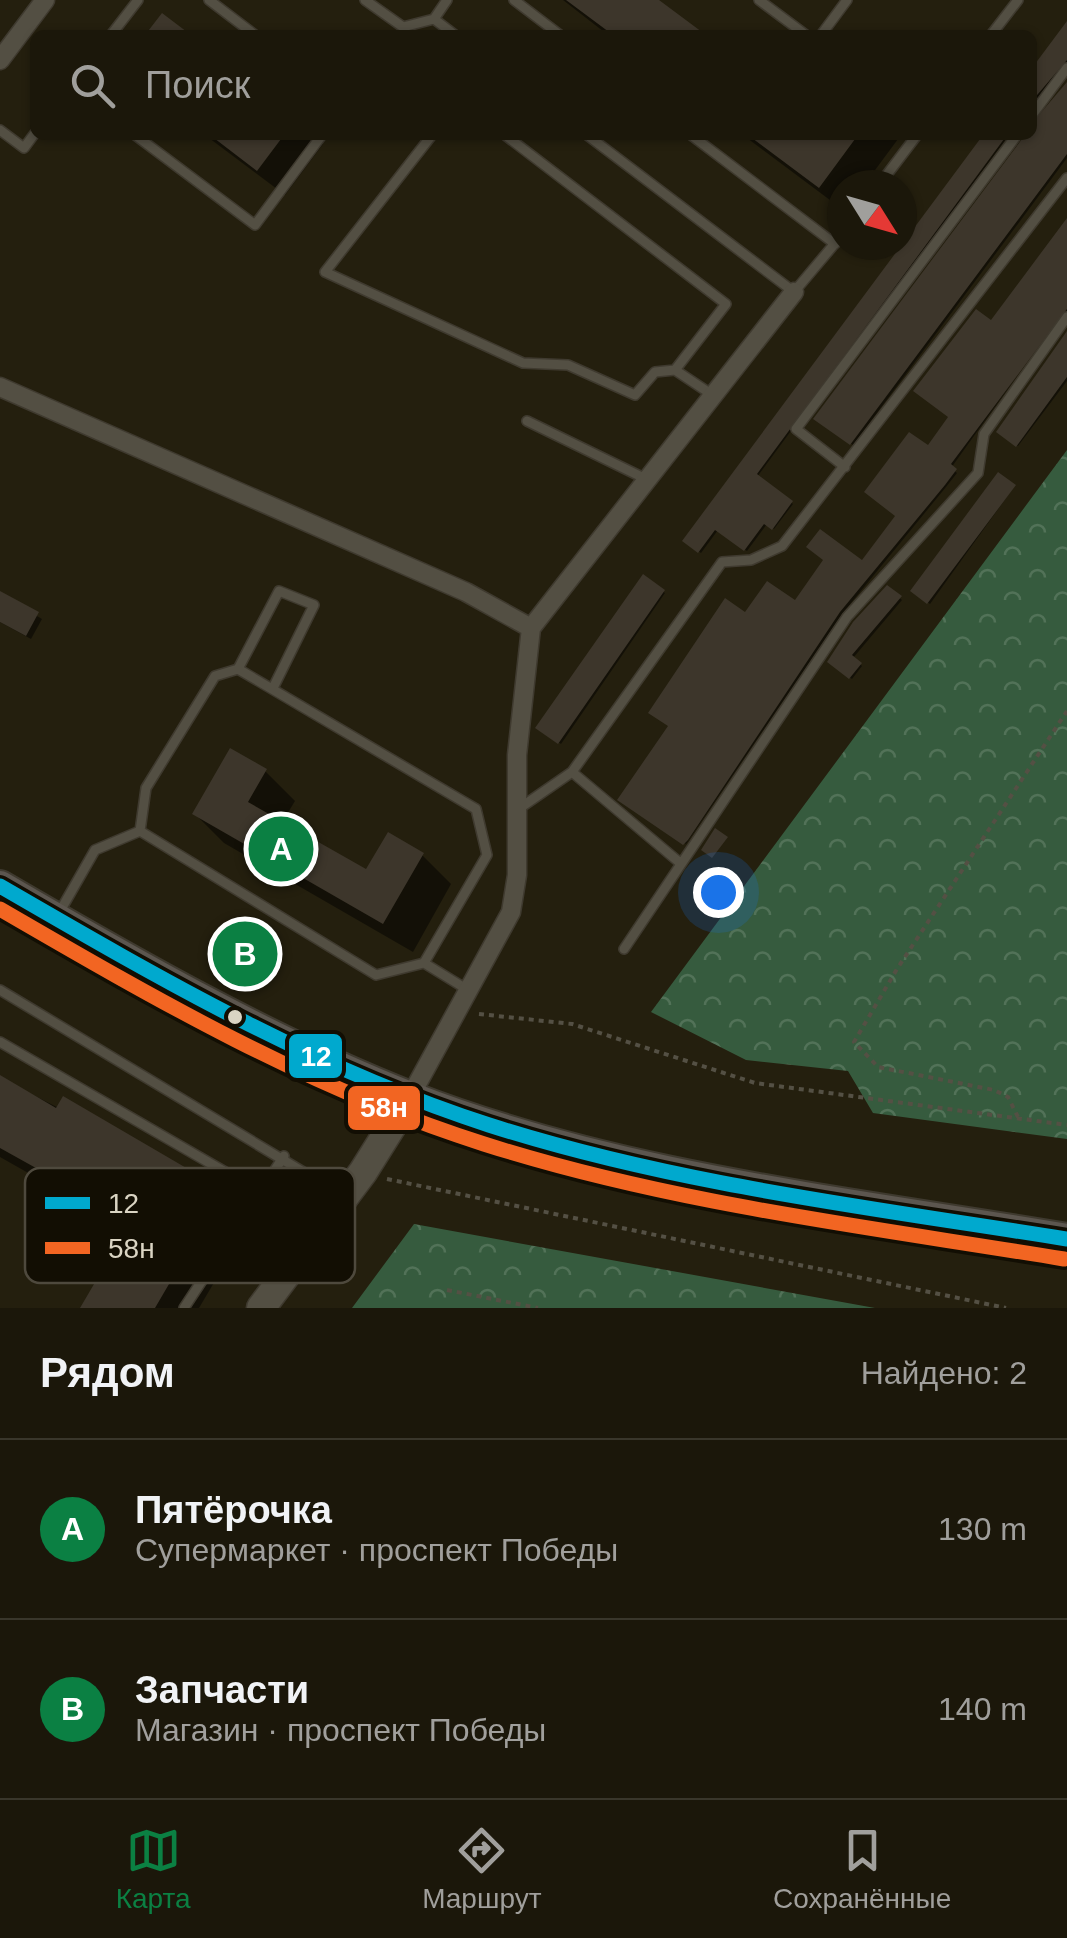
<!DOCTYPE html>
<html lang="ru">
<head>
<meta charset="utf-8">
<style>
	:root { --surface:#1b170a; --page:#242013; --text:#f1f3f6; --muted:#a09f9c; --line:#39362b; --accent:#0b8043 }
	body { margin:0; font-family:Arial,sans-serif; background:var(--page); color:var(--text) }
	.compass { position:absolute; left:827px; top:170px; width:90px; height:90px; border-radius:50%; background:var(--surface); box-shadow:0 2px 8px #0004; rotate:127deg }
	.you { position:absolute; left:718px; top:892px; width:35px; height:35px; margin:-25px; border:8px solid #fff; border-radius:50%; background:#1a73e8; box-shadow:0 0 0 15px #1a73e833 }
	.badge { display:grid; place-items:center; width:65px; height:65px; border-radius:50%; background:var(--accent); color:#fff; font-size:32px; font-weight:700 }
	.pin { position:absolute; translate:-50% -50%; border:5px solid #fff; box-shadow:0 2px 10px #0006 }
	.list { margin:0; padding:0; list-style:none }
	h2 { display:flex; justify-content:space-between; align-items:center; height:130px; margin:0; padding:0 40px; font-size:42px }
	h2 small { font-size:32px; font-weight:400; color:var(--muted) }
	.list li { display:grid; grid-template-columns:65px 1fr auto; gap:30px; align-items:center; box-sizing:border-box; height:180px; padding:0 40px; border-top:2px solid var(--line) }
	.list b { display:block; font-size:38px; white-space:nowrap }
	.list p { margin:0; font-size:32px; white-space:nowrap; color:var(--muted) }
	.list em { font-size:32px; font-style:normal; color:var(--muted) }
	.icon { flex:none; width:55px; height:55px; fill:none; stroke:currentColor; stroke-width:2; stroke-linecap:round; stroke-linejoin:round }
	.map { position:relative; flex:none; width:1067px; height:1308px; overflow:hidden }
	.search { position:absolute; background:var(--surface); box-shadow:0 2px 8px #0004; left:30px; right:30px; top:30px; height:110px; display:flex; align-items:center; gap:25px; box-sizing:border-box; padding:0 35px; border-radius:15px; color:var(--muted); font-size:38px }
	.sheet { height:490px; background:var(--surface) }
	nav { display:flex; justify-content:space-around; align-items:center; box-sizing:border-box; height:140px; border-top:2px solid var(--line); background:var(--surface); font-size:28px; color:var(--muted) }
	nav a { display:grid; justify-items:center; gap:5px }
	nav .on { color:var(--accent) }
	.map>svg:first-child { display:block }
</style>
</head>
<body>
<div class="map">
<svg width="1067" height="1308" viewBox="0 0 1067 1308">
	<defs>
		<pattern id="forest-crowns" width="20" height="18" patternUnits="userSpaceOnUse" patternTransform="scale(2.5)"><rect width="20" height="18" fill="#365b3e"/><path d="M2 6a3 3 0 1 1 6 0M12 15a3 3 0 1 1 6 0" fill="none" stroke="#527258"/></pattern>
	</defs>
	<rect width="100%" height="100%" fill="#241f0e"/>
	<path fill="url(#forest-crowns)" d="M1067,450v689l-194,-26 -25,-42 -102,-11 -95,-48z
		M414,1224l461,84h-523z"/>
	<path fill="#0007" d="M563,0h91l47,35h-93z
		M1067,25v39l-35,42v-33z
		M1067,86v72l-214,287 -36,-26 210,-284h5v-11z
		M205,135h109l9,9 -38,51z
		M743,135h158l-37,50h-22v24z
		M986,135h23l-252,342 36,27 -19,25 -7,-5 -20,27 -29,-21 -17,23 -16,-12z
		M1067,222v91h-5l-111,155 6,5 -11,14 -104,127 -156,230 -65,-45 125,-184 50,-11 67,-40 35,-48 30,-67 24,-32 39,-93z
		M1067,335v46l-49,65 -19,-14z
		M1014,487l-84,117 -17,-13z
		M643,578l22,15 -104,151 -22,-16z
		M887,588l15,12 -49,58 9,8 -10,13 -22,-18z
		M0,594l42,25 -11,20 -31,-17z
		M265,771l30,30 -14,23 86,49 55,-18 29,29 -38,68 -189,-109 -29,-29z
		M228,950l33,2 4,5 -7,12z
		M0,1078l223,114 28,28 -52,88h-116l46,-78 -129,-73z"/>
	<path fill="#3d362b" d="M566,0h93l47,35h-93z
		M162,13l29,22h-46z
		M1067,21v39l-35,41v-33z
		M1067,82v72l-217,291 -37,-26 212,-284h7v-12z
		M210,135h74l-27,36z
		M748,135h110l-39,53z
		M983,135h24l-250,339 36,27 -21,29 -8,-6 -20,27 -29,-21 -17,23 -16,-12z
		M1067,218v91l-116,155 6,5 -12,16 -105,127 -152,228 -5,5 -66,-45 51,-74 -20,-13 77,-115 20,14 22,-31 28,19 28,-40 -17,-13 14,-18 42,31 33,-44 -31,-24 45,-60 19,13 20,-28 -35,-26 63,-82 15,11z
		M1067,331v46l-51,70 -20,-15z
		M998,472l18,13 -89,119 -17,-13z
		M643,574l22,16 -107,154 -23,-16z
		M887,585l15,11 -50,59 10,8 -13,16 -22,-17 26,-40z
		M0,591l39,21 -13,24 -26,-14z
		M230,748l37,21 -19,33 118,67 22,-37 36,21 -41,71 -191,-110z
		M715,828l13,9 -16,21 -11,-8z
		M235,934l27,16 -10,16 -27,-16z
		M0,1075l56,33 7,-12 161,94 -69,118h-75l51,-87 -131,-73z"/>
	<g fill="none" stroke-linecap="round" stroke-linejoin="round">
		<g stroke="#3f3a2f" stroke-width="12">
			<path id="lane" d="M209,0l46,35
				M365,0l38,27 31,-8 13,-19
				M514,0l46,35
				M759,0l47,35
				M434,19l21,16
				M111,35l27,-35
				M821,35l26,-35
				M991,35l27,-35
				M1032,115l35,-47
				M0,130l24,18 11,-15
				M135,135l120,90 67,-90
				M432,135l-107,137 198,91 45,2 67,30 20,-23 20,-2 39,26
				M505,135l221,169 -51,66
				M587,135l207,157 48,-57
				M691,135l144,109
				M879,185l38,-50
				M527,421l119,58
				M845,467l-49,-38 221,-294
				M238,669l238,140 11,46 -63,108 -48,12 -236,-144 6,-43 69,-112z
				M238,669l41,-78 35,14 -40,81
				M572,772l107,90
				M517,810l55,-38 150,-210 29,-2 31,-14 285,-368
				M59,913l36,-63 45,-19
				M624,949l223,-332 131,-144 6,-39 83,-117
				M424,963l44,27
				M0,990l340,204
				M0,1042l260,150
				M184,1308l100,-152"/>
		</g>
		<g stroke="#3f3a2f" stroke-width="21">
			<path id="street" d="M0,60l45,-60
				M0,387l466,205 65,36
				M410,1097l101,-185 6,-37v-120l14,-127 263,-336"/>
		</g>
		<g stroke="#3f3a2f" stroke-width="31">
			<path id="secondary" d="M261,1308l102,-136 47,-75"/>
		</g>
		<g stroke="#3f3a2f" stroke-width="34">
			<path id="primary" d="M0,886c132,77 268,155 410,211 208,81 438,105 657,142"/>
		</g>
		<path stroke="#545044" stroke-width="4" stroke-dasharray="5 5" stroke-linecap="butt" d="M479,1014l93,10 183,59 312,42
			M1018,1117l-10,-20 -14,-7 -116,-23 -24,-25 43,-73 170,-258
			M387,1179l619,129
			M447,1290l91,18"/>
		<use href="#lane" stroke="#534f43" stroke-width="9"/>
		<use href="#street" stroke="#534f43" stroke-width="18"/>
		<use href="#secondary" stroke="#534f43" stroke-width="28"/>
		<use href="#primary" stroke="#5c564f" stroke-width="30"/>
		<g stroke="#120e03" stroke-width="22">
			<path id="bus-1" d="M0,886c157,91 315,183 489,239 187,60 385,83 578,114"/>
		</g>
		<g stroke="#120e03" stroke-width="22">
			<path id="bus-2" d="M0,909c155,90 312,181 484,235 188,60 386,83 580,115"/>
		</g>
		<use href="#bus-1" stroke="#00a9ce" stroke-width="15"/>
		<use href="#bus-2" stroke="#f26522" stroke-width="15"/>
	</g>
	<circle fill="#dad4c3" stroke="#120e03" stroke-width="4" cx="235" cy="1017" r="9"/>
	<rect x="25" y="1168" width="330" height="115" rx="15" fill="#120e03" stroke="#4e493d" stroke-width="2.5"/>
	<rect x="45" y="1197" width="45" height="12" fill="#00a9ce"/>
	<rect x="45" y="1242" width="45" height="12" fill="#f26522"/>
	<g font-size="28" fill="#dad4c3">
		<text x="108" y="1213">12</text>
		<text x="108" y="1258">58н</text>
	</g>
	<g stroke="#120e03" stroke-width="4">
		<rect x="287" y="1032" width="57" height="48" rx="10" fill="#00a9ce"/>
		<rect x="346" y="1084" width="76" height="48" rx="10" fill="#f26522"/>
	</g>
	<g font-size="28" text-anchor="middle" font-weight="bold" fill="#fff">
		<text x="316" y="1066">12</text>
		<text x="384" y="1117">58н</text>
	</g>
</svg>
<svg class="compass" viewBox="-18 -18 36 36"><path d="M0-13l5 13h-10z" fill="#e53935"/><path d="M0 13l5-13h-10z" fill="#a09f9c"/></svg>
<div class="you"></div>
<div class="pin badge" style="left:281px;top:849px">A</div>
<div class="pin badge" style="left:245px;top:954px">B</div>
<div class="search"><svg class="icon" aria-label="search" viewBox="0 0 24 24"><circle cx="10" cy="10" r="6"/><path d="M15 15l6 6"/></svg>Поиск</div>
</div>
<section class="sheet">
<h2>Рядом<small>Найдено: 2</small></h2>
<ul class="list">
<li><span class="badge">A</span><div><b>Пятёрочка</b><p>Супермаркет · проспект Победы</p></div><em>130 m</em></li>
<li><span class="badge">B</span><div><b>Запчасти</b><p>Магазин · проспект Победы</p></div><em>140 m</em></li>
</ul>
</section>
<nav>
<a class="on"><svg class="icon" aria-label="map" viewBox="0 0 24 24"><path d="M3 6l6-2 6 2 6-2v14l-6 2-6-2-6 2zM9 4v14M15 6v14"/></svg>Карта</a>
<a><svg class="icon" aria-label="directions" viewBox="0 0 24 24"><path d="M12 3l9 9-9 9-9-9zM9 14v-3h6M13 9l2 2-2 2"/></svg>Маршрут</a>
<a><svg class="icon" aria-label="saved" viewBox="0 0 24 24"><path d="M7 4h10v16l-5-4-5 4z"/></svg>Сохранённые</a>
</nav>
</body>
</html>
